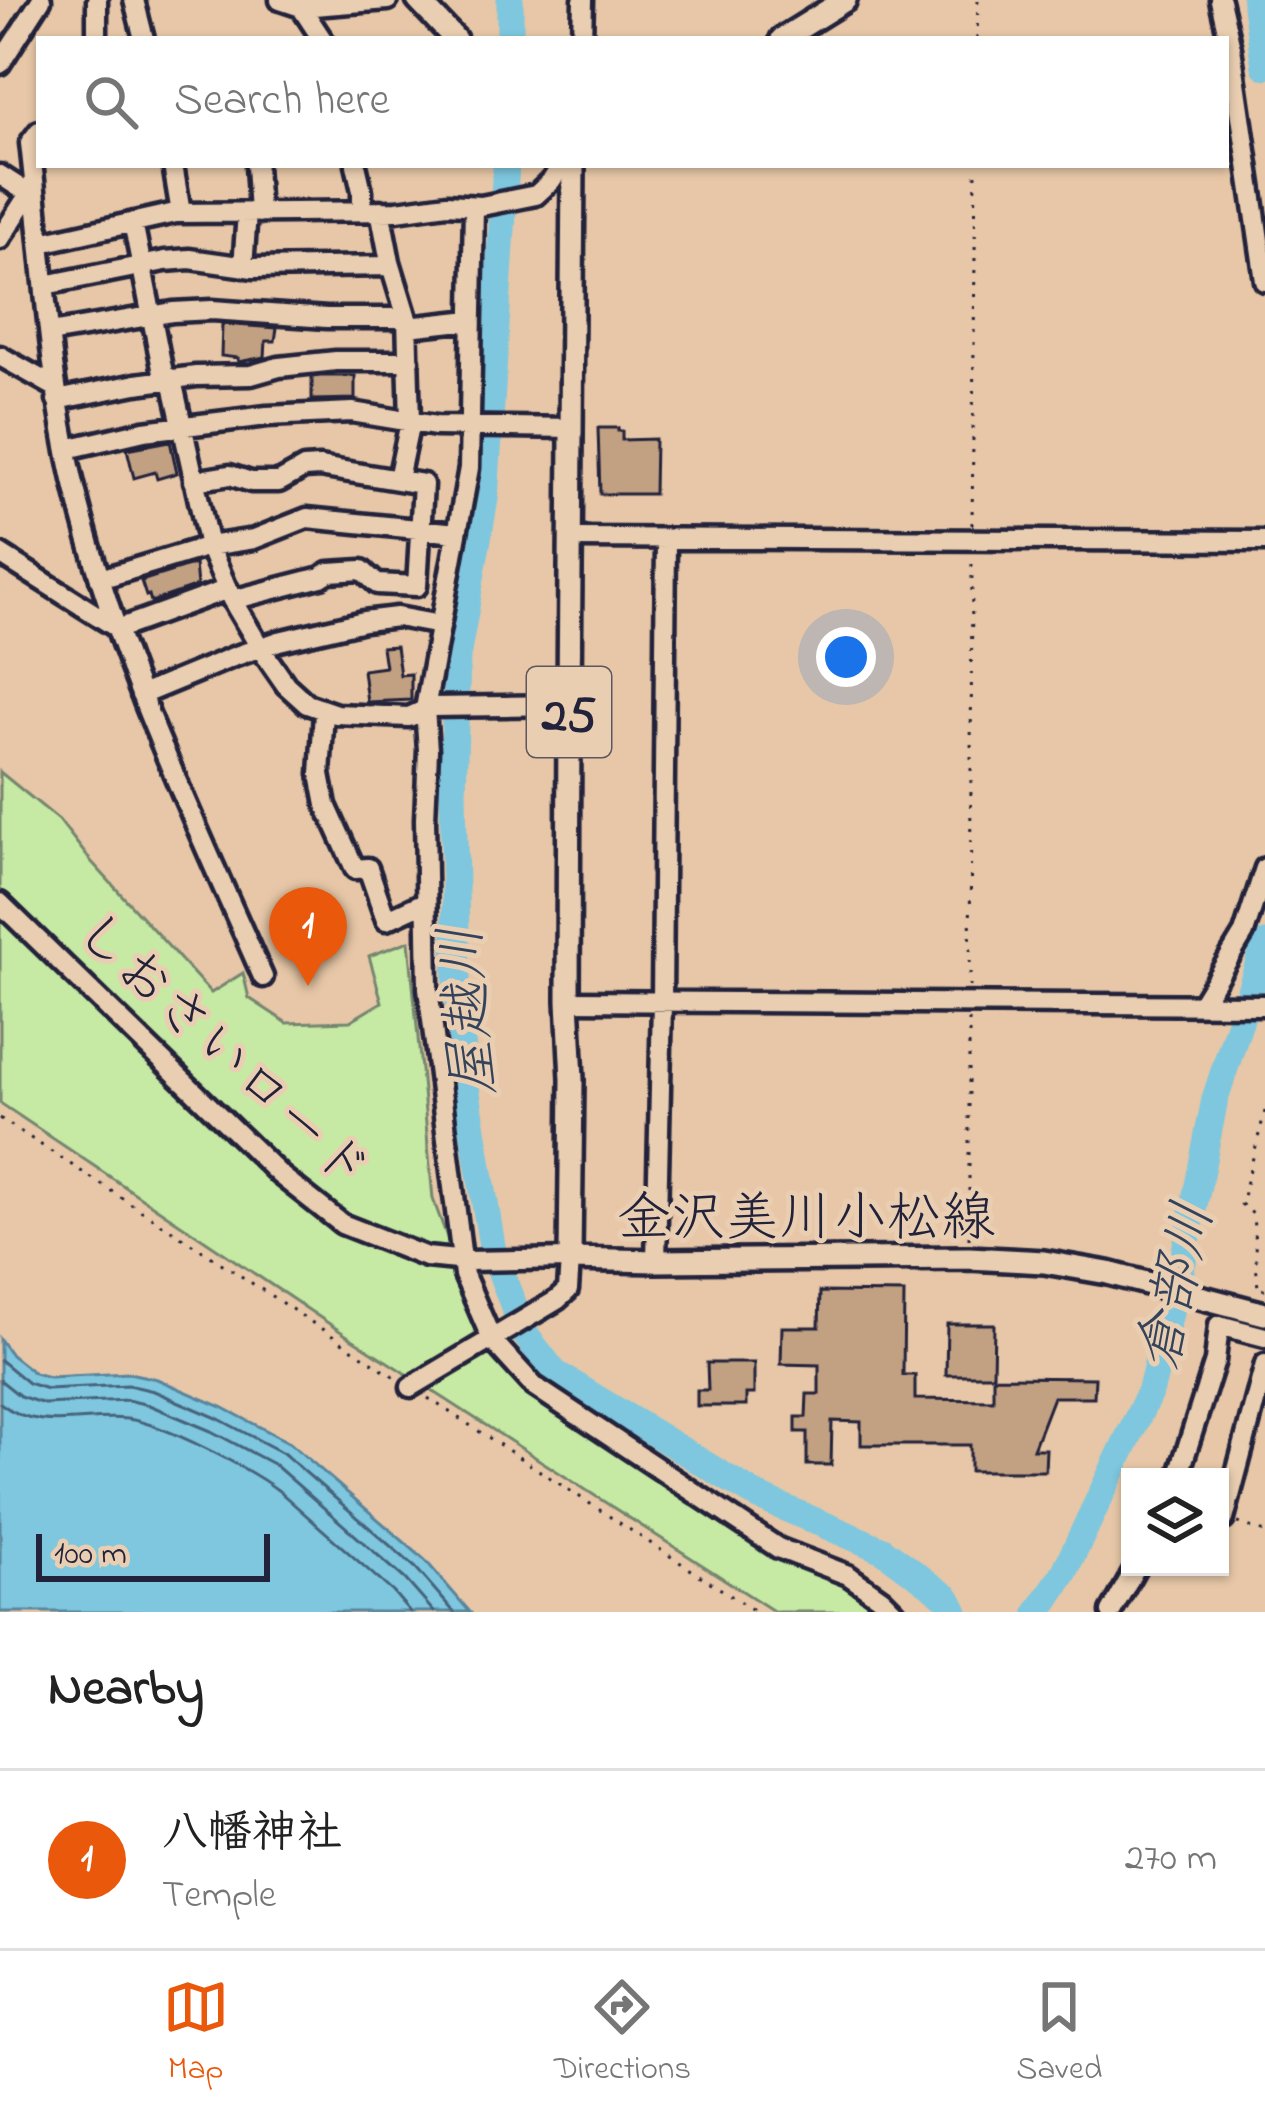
<!DOCTYPE html>
<html lang="en">
<head>
<meta charset="utf-8">
<style>
	:root { --surface:#fff; --page:#f2f2f2; --text:#222; --muted:#767676; --line:#e0e0e0; --accent:#ea580c }
	body { margin:0; font-family:"Indie Flower","Klee One",sans-serif; background:var(--page); color:var(--text) }
	.controls { position:absolute; right:36px; bottom:36px; display:grid; overflow:hidden; border-radius:0px; box-shadow:0 3px 9px #0004 }
	.controls button { width:108px; height:108px; display:grid; place-items:center; padding:0; border:0; border-bottom:3px solid var(--line); background:var(--surface); color:var(--text); font:60px sans-serif }
	.scale { position:absolute; left:36px; bottom:30px; width:234px; box-sizing:border-box; padding-left:12px; border:6px solid #22223b; border-top:0; font-size:33px; line-height:42px; white-space:nowrap; color:#22223b; -webkit-text-stroke:9px #eaceb1; paint-order:stroke }
	.you { position:absolute; left:846px; top:657px; width:42px; height:42px; margin:-30px; border:9px solid #fff; border-radius:50%; background:#1a73e8; box-shadow:0 0 0 18px #1a73e833 }
	.badge { display:grid; place-items:center; width:78px; height:78px; border-radius:50%; background:var(--accent); color:#fff; font-size:39px; font-weight:700 }
	.pin { position:absolute; translate:-50% -99px; filter:drop-shadow(0 3px 6px #0008) }
	.pin::after { content:''; position:absolute; top:63px; width:42px; height:36px; background:inherit; clip-path:polygon(0 0,100% 0,50% 100%) }
	.list { margin:0; padding:0; list-style:none }
	h2 { display:flex; justify-content:space-between; align-items:center; height:156px; margin:0; padding:0 48px; font-size:51px }
	h2 small { font-size:39px; font-weight:400; color:var(--muted) }
	.list li { display:grid; grid-template-columns:78px 1fr auto; gap:36px; align-items:center; box-sizing:border-box; height:180px; padding:0 48px; border-top:3px solid var(--line) }
	.list b { display:block; font-size:45px; white-space:nowrap }
	.list p { margin:0; font-size:39px; white-space:nowrap; color:var(--muted) }
	.list em { font-size:39px; font-style:normal; color:var(--muted) }
	.icon { flex:none; width:66px; height:66px; fill:none; stroke:currentColor; stroke-width:2; stroke-linecap:round; stroke-linejoin:round }
	.map { position:relative; flex:none; width:1265px; height:1612px; overflow:hidden }
	.search { position:absolute; background:var(--surface); box-shadow:0 3px 9px #0004; left:36px; right:36px; top:36px; height:132px; display:flex; align-items:center; gap:30px; box-sizing:border-box; padding:0 42px; border-radius:0px; color:var(--muted); font-size:45px }
	.sheet { height:336px; background:var(--surface) }
	nav { display:flex; justify-content:space-around; align-items:center; box-sizing:border-box; height:168px; border-top:3px solid var(--line); background:var(--surface); font-size:33px; color:var(--muted) }
	nav a { display:grid; justify-items:center; gap:6px }
	nav .on { color:var(--accent) }
	.map>svg:first-child { display:block }
</style>
</head>
<body>
<div class="map">
<svg width="1265" height="1612" viewBox="0 0 1265 1612">
	<rect width="100%" height="100%" fill="#e7c7a7"/>
	<filter id="ink" filterUnits="userSpaceOnUse"><feTurbulence type="fractalNoise" baseFrequency=".00833" numOctaves="2"/><feDisplacementMap in="SourceGraphic" scale="24" xChannelSelector="R" yChannelSelector="G"/><feConvolveMatrix kernelMatrix="1 2 1 2 8 2 1 2 1" color-interpolation-filters="sRGB"/></filter>
	<g filter="url(#ink)">
		<path fill="#c6e9a3" stroke="#74866f" stroke-width="3" d="M0,772l59,48 31,40 121,133 32,-20 6,25 38,25 63,-2 32,-19 -13,-46 40,-15 24,258 47,128 50,64 137,95 103,62 80,38 33,26h-108l-426,-275 -349,-234z"/>
		<path fill="#7ec7de" stroke="#59859d" stroke-width="3" d="M0,1339l11,16 23,18 15,4 80,-4 28,6 65,28 68,36 135,117 45,52h-470z"/>
		<g fill="none" stroke-linecap="round" stroke-linejoin="round">
			<path stroke="#47647c" stroke-width="3" d="M0,1360l28,23 19,6 81,-4 26,6 63,27 66,35 133,115 38,44
				M0,1380l20,16 24,8 83,-4 22,5 62,26 64,34 130,114 29,33
				M0,1403c40,31 82,11 127,16 35,4 123,50 152,72l114,101 17,20"/>
			<path stroke="#7ec7de" stroke-width="27" d="M510,0v39
				M1255,0l10,66
				M506,165l-21,334 -28,158 -4,135 4,193 9,102 27,165 31,81 31,40 204,124 124,53 65,48 7,14
				M1038,1612l26,-39 87,-184 32,-128 32,-162 50,-155"/>
		</g>
		<path fill="#c2a082" stroke="#22223b" stroke-width="3" d="M222,324l55,4 -2,13h-9l-1,16 -27,5v-4l-17,-2z
			M321,376h34v23l-43,1v-23z
			M598,428h20v3h4v9l33,-1 -1,55h-54z
			M170,441l7,32 -20,6 -2,-7 -21,6 -7,-29z
			M195,564l2,22 -46,16 -2,-7 -3,1 -5,-15z
			M396,646l4,29 11,-1v26l-44,2 -4,-32 22,-3 -3,-20z
			M820,1292l84,1 -1,82h12v24l78,1v-23l102,1 -1,19h-41l-20,52h13l-1,22h-75v-26h-109v-23l-29,-1 -1,44h-24v-33h-11v-15h10l1,-23h12v-29l-38,-1 1,-37h37z
			M947,1324h47l-1,51h-47z
			M707,1363h47v31h-8v12h-49v-16h11z"/>
		<g fill="none" stroke-linecap="round" stroke-linejoin="round">
			<g stroke="#22223b" stroke-width="27">
				<path id="minor" d="M97,0v39
					M134,0l10,39
					M280,0l21,7 87,-7
					M1220,0l11,48 34,233
					M301,7l21,32
					M582,39l1,-39
					M0,64l41,-64
					M39,131l-9,12c13,113 18,227 43,337 40,173 119,335 190,497
					M173,165l8,48
					M256,165l3,48
					M356,165l6,26v18
					M0,175l34,22
					M474,206l-5,262 -44,241 3,41 -3,69 3,169 36,287 28,65 42,46 244,162 70,27 34,24 13,13
					M380,210l10,52 17,56 3,104 -12,57
					M133,222l30,151 9,7 37,166 23,54 29,49 25,36 21,19 29,10 73,3 22,-10 138,-2
					M0,239l29,-45
					M41,243l134,-30 222,-2 50,-7 34,2 55,-11 15,-14 11,-16
					M243,267l4,-54
					M45,285l120,-24 25,-2 63,9 138,-2
					M408,327l63,-7
					M50,333l123,-21 39,-2 115,8h80
					M0,356l55,31
					M57,400l79,-16 60,-8 55,-1 28,-8 57,-6h73
					M67,449l77,-18 123,-15 85,-4 84,14 136,2
					M194,481l36,-6 21,7h28l25,-14 15,-1 104,17 -6,102 -40,-2 -15,-14 -33,2 -8,5 -89,23
					M572,538l693,3
					M0,554l117,74
					M100,579l109,-33 45,-7 53,-21 150,15
					M118,629l110,-40
					M141,695l92,-38 46,-16 85,-20 33,-4 43,8
					M324,712l-4,62 6,31 29,64 13,-1 18,52 39,-18
					M0,903l280,272 62,49 84,33 41,4 103,-2 -2,31 -11,10 -146,87
					M568,1001l697,4
					M1201,1004l43,-71 21,-65
					M656,1261l6,-259 4,-463
					M1178,1477l37,-116 4,-36 46,12
					M1224,1519l41,-155
					M1111,1612l25,-45"/>
			</g>
			<g stroke="#22223b" stroke-width="30">
				<path id="major" d="M418,0l37,39
					M782,39l63,-39
					M573,165l-4,540 -1,296 4,78 -2,180 86,2 313,-3 75,4 64,11 157,41"/>
			</g>
			<path stroke="#22223b" stroke-width="3" stroke-dasharray="3 9" stroke-linecap="butt" d="M977,39l1,-39
				M972,525l4,-360
				M970,987l2,-429
				M1265,1111l-24,93 12,10 5,76 7,-1
				M0,1118l395,259
				M969,1239v-219
				M428,1398l328,214
				M1238,1523l27,9"/>
			<use href="#minor" stroke="#eaceb1" stroke-width="18"/>
			<use href="#major" stroke="#eaceb1" stroke-width="21"/>
		</g>
	</g>
	<g text-anchor="middle" stroke-width="10" stroke-linejoin="round" paint-order="stroke">
		<rect fill="#eaceb1" stroke="#5e565e" stroke-width="3" x="527" y="667" width="84" height="90" rx="9"/>
		<g font-size="51" font-weight="bold" fill="#22223b">
			<text x="569" y="730">25</text>
		</g>
		<g font-size="54" fill="#22223b" stroke="#eaceb1">
			<text transform="translate(225 1049) rotate(43)" y="19">しおさいロード</text>
			<text x="806" y="1234">金沢美川小松線</text>
		</g>
		<g font-size="57" font-style="italic" fill="#34435c" stroke="#eaceb1">
			<text transform="translate(465 1011) rotate(-95)" y="20">屋越川</text>
			<text transform="translate(1173 1286) rotate(-77)" y="20">倉部川</text>
		</g>
	</g>
</svg>
<div class="controls">
<button><svg class="icon" aria-label="layers" viewBox="0 0 24 24"><path d="M12 4l9 5-9 5-9-5zM3 14l9 5 9-5"/></svg></button>
</div>
<div class="scale">100 m</div>
<div class="you"></div>
<div class="pin badge" style="left:308px;top:986px">1</div>
<div class="search"><svg class="icon" aria-label="search" viewBox="0 0 24 24"><circle cx="10" cy="10" r="6"/><path d="M15 15l6 6"/></svg>Search here</div>
</div>
<section class="sheet">
<h2>Nearby<small></small></h2>
<ul class="list">
<li><span class="badge">1</span><div><b>八幡神社</b><p>Temple</p></div><em>270 m</em></li>
</ul>
</section>
<nav>
<a class="on"><svg class="icon" aria-label="map" viewBox="0 0 24 24"><path d="M3 6l6-2 6 2 6-2v14l-6 2-6-2-6 2zM9 4v14M15 6v14"/></svg>Map</a>
<a><svg class="icon" aria-label="directions" viewBox="0 0 24 24"><path d="M12 3l9 9-9 9-9-9zM9 14v-3h6M13 9l2 2-2 2"/></svg>Directions</a>
<a><svg class="icon" aria-label="saved" viewBox="0 0 24 24"><path d="M7 4h10v16l-5-4-5 4z"/></svg>Saved</a>
</nav>
</body>
</html>
